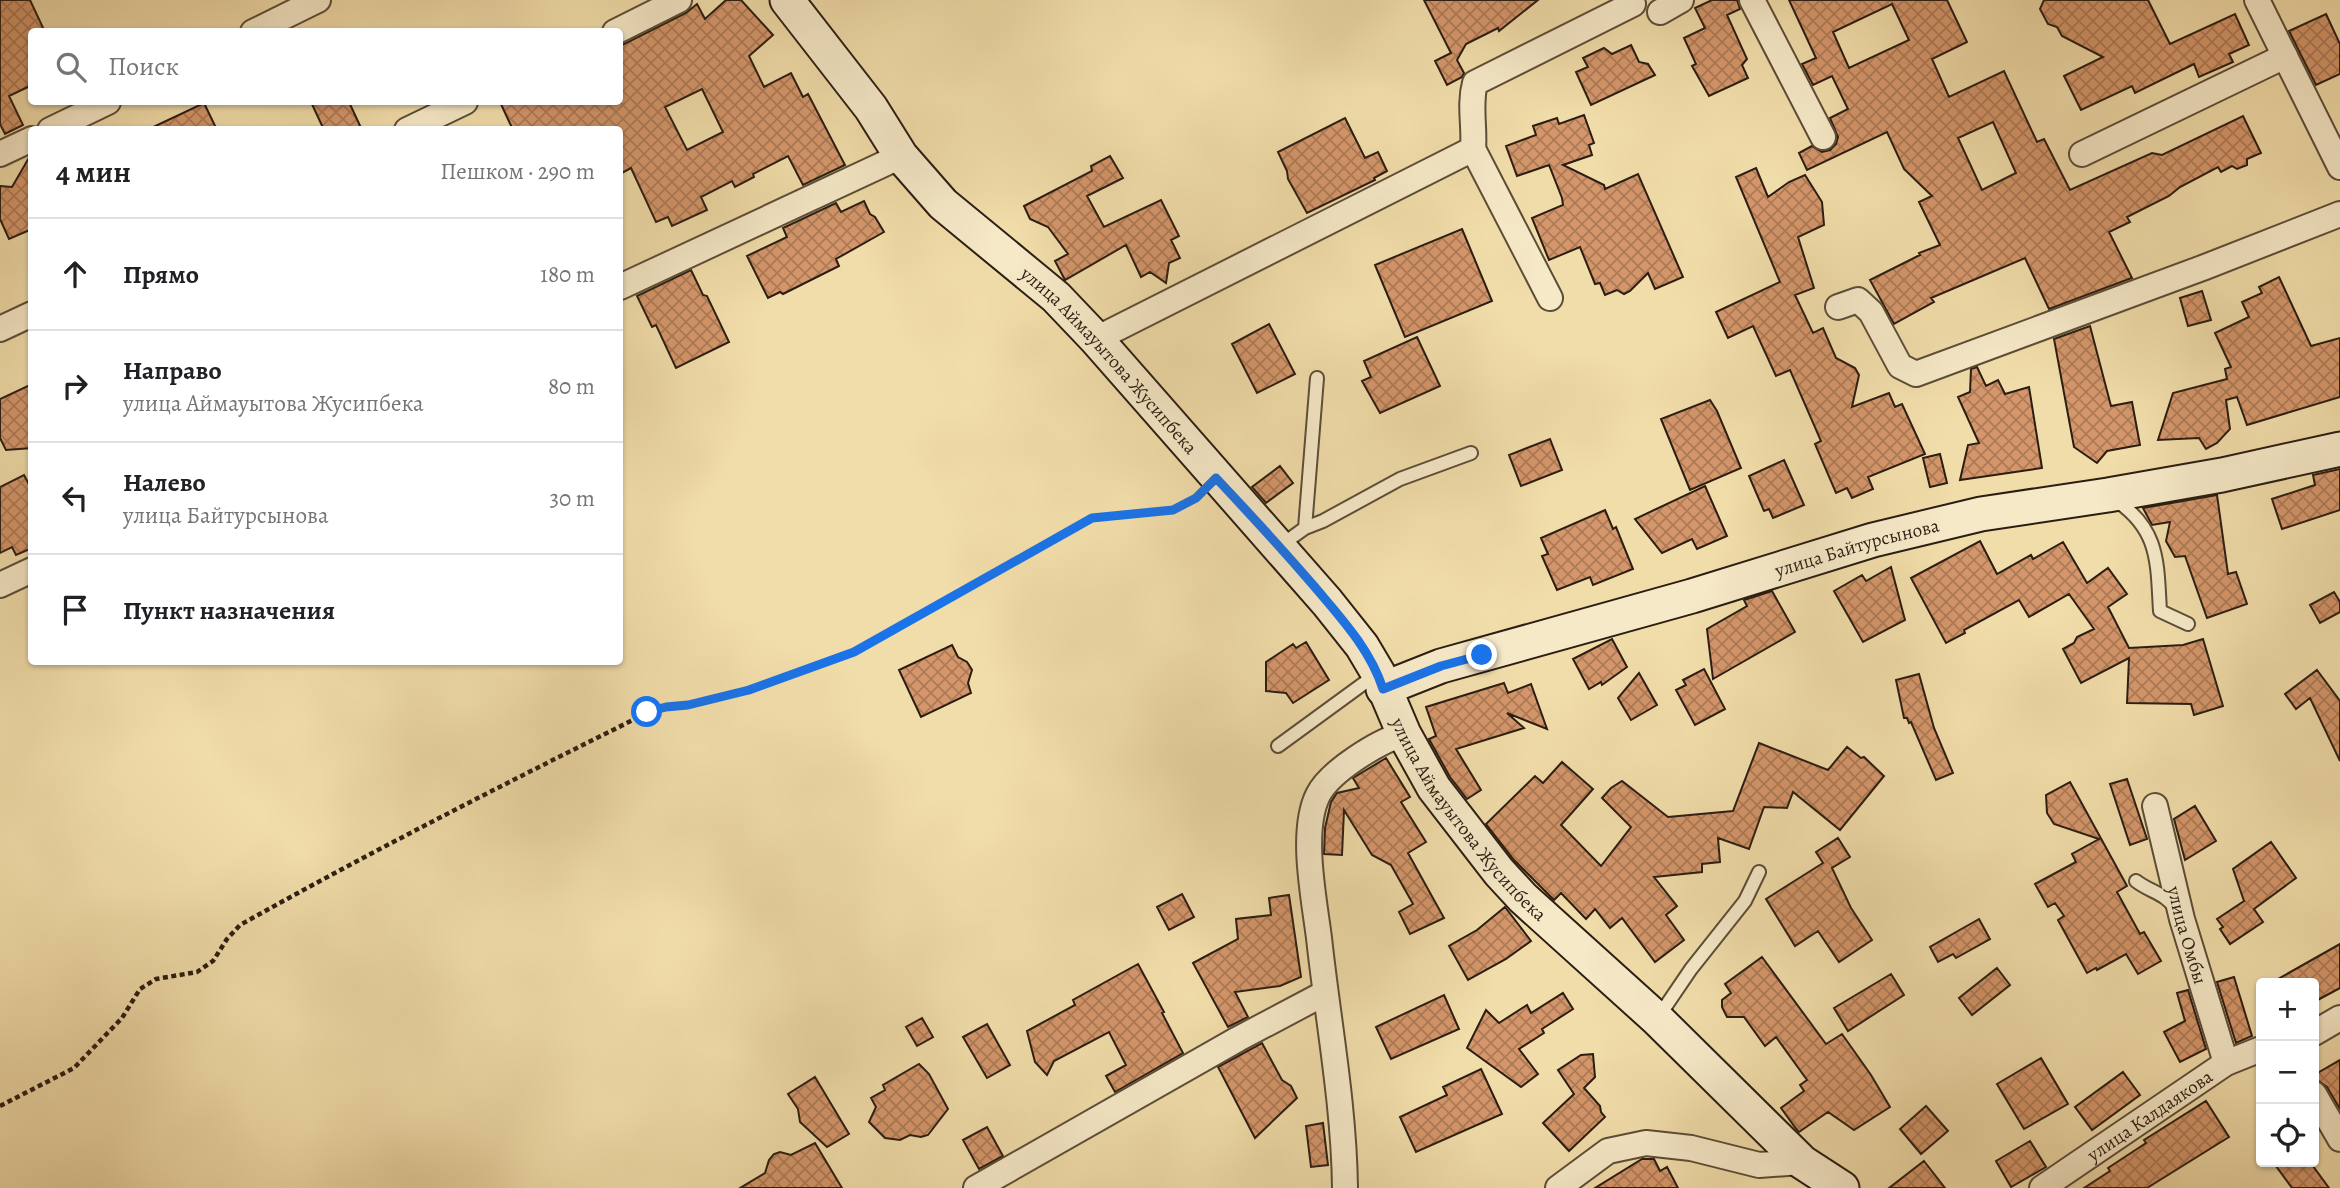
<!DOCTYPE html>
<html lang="ru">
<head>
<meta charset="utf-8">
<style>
	:root { --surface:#fff; --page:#f6f6f6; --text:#202124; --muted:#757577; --line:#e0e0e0 }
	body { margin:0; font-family:Alegreya,serif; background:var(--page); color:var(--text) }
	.controls { position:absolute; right:21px; bottom:21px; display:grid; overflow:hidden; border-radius:7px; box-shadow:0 2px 5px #0004 }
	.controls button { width:63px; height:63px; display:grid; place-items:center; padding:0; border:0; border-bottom:2px solid var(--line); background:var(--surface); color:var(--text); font:35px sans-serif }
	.stop { position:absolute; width:21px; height:21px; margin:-16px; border:5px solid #1a73e8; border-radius:50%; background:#fff }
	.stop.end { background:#1a73e8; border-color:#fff; box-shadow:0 2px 7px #0008 }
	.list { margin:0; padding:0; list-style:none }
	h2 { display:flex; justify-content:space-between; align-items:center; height:91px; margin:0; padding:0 28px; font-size:30px }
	h2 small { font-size:23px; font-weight:400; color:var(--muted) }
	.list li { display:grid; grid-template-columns:46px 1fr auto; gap:21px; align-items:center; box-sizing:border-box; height:112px; padding:0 28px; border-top:2px solid var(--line) }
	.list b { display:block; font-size:26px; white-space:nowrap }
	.list p { margin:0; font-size:23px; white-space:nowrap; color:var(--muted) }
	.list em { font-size:23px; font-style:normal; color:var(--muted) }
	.icon { flex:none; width:38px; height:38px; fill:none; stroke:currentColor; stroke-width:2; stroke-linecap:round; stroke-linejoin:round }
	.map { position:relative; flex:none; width:2340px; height:1188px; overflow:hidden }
	.search { position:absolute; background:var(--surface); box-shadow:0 2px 5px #0004; left:28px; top:28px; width:595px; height:77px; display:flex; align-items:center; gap:18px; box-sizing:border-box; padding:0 24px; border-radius:7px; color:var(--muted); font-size:26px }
	.panel { position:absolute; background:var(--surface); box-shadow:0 2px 5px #0004; left:28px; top:126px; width:595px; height:539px; border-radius:7px }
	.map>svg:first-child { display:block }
</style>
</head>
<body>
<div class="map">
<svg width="2340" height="1188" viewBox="0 0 2340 1188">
	<defs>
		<pattern id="building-cross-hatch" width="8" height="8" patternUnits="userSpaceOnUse" patternTransform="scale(1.75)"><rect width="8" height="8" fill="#d4966a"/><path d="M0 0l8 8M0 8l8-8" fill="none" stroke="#ac7a56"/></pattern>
	</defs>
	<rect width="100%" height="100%" fill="#f1ddaa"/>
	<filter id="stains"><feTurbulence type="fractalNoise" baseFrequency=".00286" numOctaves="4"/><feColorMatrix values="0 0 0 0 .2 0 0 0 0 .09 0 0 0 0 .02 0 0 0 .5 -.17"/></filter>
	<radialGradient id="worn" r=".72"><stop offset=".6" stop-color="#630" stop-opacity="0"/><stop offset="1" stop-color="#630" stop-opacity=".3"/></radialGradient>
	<path fill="url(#building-cross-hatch)" stroke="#2b1d12" stroke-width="2" fill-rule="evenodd" d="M0,0h30l15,32h-13v53l-23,11 14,29 -18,9 -5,-10z
		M726,0h15l32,35 -24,21 15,31 27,-14 12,24 5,-3 37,71 -42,20 -15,-29 -35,18 1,3 -19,10 -3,-6 -31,16 6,13 -35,16 -4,-9 -12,5 -25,-54 -11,6v-44h-107l-13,-28h120v-56l66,-33 11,-9 8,15zM702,89l21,43 -36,18 -22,-43z
		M1424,0h114l-39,31 -1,-3 -32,16 -9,16 7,13 -2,4 -15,8 -12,-24 16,-8z
		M1712,0h25l3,9 -13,6 20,44 -5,6 6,13 -39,18 -17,-30 4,-2 -12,-26 21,-10 -10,-20z
		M1789,0h158l20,42 -35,17 17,38 55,-26 33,71 7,-3 26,51 82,-37 10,2 81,-39 18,37 -14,6v6l-10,4 -5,-3 -11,6 -3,-5 -38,20 -11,9 -42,21 3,5 -21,10 23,46 -3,1 -80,30 -24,-51 -94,40 3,4 -40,22 -24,-44 50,-25 -1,-2 21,-8 -21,-43 13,-6 -28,-27 -17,-37 -80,38 -8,-17 13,-7 10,6 8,-2 6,-6 2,-7 -8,-19 18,-9 -16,-33 -19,9 -11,-21 14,-6zM1892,4l17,36 -60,28 -16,-36zM1993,122l23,51 -34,17 -24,-52z
		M2044,0h104l22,44 65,-30 14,31 -20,9 4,8 -34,15 -5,-13 -59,29 -3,-7 -51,24 -17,-34 39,-19 -41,-21 -5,-9 -9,-3 -8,-15z
		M2326,14l14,30v30l-24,11 -27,-54z
		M1631,45l8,17 9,2 7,11 -64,30 -15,-33 12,-5 -5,-9 21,-10 8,6z
		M311,102h38l13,28h-38z
		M204,103l13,27h-70z
		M1584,115l10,28 -5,2 3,10 -29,10 41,20 1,4 33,-15 45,103 -28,12 -7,-16 -18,18 -6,3 -7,-4 -12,5 -5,-12 -5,1 -15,-37 -31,13 -17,-42 31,-13 -1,-7 -13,-33 -32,11 -11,-30 30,-11 -3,-9 24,-8 2,6z
		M1345,118l20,40 13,-6 9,19 -13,7 1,2 -68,33 -19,-34 -1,-8 -9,-19z
		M30,156h2v73l-23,10 -9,-20v-33l12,1z
		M1110,156l13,22 -36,18 17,31 57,-27 18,36 -8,4 9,18 -11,5 -3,20 -16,-11 -9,5 -15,-32 -61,35 -10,-19 13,-7 -20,-27 -18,-8 -6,-13 68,-35 -1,-5z
		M1756,168l12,29 21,-15 16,-7 17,27 2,23 -26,12 16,51 -19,7 18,38 10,-5 13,30 19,10 4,7 -7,32 37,-14 6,14 7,-3 23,50 -57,23 5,12 -21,9 -5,-10 -11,5 -21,-49 6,-3 -31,-71 -14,6 -23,-50 -25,12 -12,-26 64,-30 -44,-105z
		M864,201l6,13 5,3 9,15 -48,27 3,7 -56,28 -3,-2 -12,6 -21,-42 40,-19 -4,-9 53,-25 5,9z
		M1462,229l30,72 -87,36 -30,-72z
		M691,270l12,25 4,1 22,46 -53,26 -20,-43 -4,2 -15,-31z
		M2279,277l32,69 29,-8v59l-93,28 -10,-28 -11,3 4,29 -13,14 -11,6 -7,-11 -41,2 15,-47 54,-14 -2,-10 6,-2 -16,-34 34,-16 -7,-15 20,-9 -3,-6z
		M2202,291l9,29 -23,6 -8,-28z
		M1269,324l26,50 -38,19 -25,-49z
		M2090,326l21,80 21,-4 8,43 -33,6 -10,12 -23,-16 -20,-108z
		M1417,337l23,49 -60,27 -18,-32 9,-4 -7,-16z
		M1977,367l9,19 12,-6 7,14 24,-7 13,81 -82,12 8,-35 11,-2 -21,-46 12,-5 1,-23z
		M32,384v64l-26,2 -6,-12v-39z
		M1710,400l7,11 24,57 -51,22 -29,-71z
		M1550,439l12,31 -41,16 -12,-31z
		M1940,454l7,29 -17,4 -7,-29z
		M1784,460l20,45 -31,13 -4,-9 -5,2 -15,-35z
		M1280,466l13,17 -27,20 -14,-16z
		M2340,469v41l-58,19 -10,-30 43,-14 -2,-10z
		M24,475l8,15v58l-16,7 -4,-8 -12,6v-66z
		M1705,486l22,50 -30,13 -5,-10 -30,14 -27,-34z
		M2217,495l11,79 8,-2 11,32 -40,14 -22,-62 -10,1 -9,-16 4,-19 -18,3 -9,-17z
		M1605,510l8,19 3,-2 17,42 -40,16 -3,-8 -33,13 -15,-34 6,-2 -7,-16z
		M1980,541l17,33 34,-19 2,4 30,-17 24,41 21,-15 19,26 -19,13 21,41 54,-3 20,-6 20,67 -29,9 -3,-11 -64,-1 2,-45 -48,25 -18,-34 11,-6 3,-6 17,-8 -25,-35 -40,23 -10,-17 -55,30 1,3 -19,10 -35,-65z
		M1891,567l14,53 -42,22 -29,-51 28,-16 4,6z
		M1772,591l23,41 -82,47 -6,-50 40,-23 -3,-6z
		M2334,592l6,10v10l-20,11 -10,-18z
		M1612,639l15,28 -25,18 -1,-3 -12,7 -16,-30z
		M1306,642l23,38 -36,23 -7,-10 -20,-2v-29l27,-18 3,4z
		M952,645l6,12 9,5 5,8 -4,13 3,10 -50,24 -22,-47z
		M1704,669l21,40 -30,16 -19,-35 10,-5 -3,-5z
		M2317,670l23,31v60l-30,-63 -14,11 -11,-15z
		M1639,673l18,32 -26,15 -13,-22z
		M1919,674l15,54 19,45 -17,7 -25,-58 -2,1 -2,-5h-3l-8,-38z
		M1504,683l4,10 23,-9 16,45 -40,-16 17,15 -68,21 25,41 -14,9 -17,-22 -21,-38 7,-3 -10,-29z
		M1759,743l69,27 19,-23 14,11 3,-1 20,19 -44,54 -47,-38 -6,16 -23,-1 -15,42 -31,-11 2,24 -18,2v8l-48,5 23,29 -11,9 18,25 -29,22 -33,-44 -12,10 -15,-19 -9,10 -25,-26 -7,7 -40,-40 -28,-36 49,-48 8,7 19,-21 31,27 -32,36 40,41 30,-39 -29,-29 9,-10 11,-7 46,36 65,-6z
		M1386,758l24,39 -9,5 25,40 -18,11 36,65 -34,16 -11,-22 14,-8 -22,-39 -19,-10 -28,-45 -2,45 -18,-1 1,-26 6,-26 6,-9 22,-5 -6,-10z
		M2127,779l20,60 -17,6 -20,-61z
		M2070,782l57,104 -10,6 23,42 4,-2 17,29 -23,13 -12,-20 -29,16 -1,-2 -9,5 -29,-53 6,-4 -9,-13 -7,4 -13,-23 41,-22 -4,-8 27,-15 -45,-15 -7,-11 -1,-18z
		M2195,806l21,35 -31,19 -11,-41z
		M1838,838l12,19 -18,11 19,40 21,32 -33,22 -21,-31 -23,15 -29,-47 57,-36 -7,-11z
		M2271,842l25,36 -42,31 9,13 -33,22 -10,-15 3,-2 -6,-8 27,-18 -11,-32z
		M1182,894l12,23 -25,13 -12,-23z
		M1289,895l12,82 -21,9 -45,6 13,25 -20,10 -35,-64 45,-24 -2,-20 35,-4 -2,-17z
		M1505,907l26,34 -25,18 -38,21 -19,-34 28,-16z
		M1979,919l11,20 -34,19 -3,-4 -15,8 -8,-15z
		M2340,944v44l-26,14v-19h-43z
		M1762,957l64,87 16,-10 29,41 19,32 -36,23 -26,-18 -29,20 -2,-2 -16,-22 23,-17 -4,-6 7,-5 -31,-43 -11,9 -21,-29h-17l-5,-10v-7l9,-7 -6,-9z
		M1138,964l26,48 -2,1 21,40 -68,39 -9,-16 20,-11 -17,-33 -55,29 -7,14 -12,-13 -8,-31 48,-26 -2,-5z
		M1997,968l13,17 -38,30 -13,-17z
		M1891,974l13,21 -56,36 -14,-23z
		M2234,977l18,59 -16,7 -19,-61z
		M2188,990l18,59 -26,13 -16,-30 21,-11 -8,-28z
		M1563,993l10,16 -31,20 2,4 -25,16 19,25 -17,13 -54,-39 19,-38 13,13 28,-18 4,8z
		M1444,995l15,34 -68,30 -15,-32z
		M922,1018l11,19 -16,9 -11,-19z
		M987,1024l23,41 -23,13 -24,-41z
		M1262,1043l20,37 9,6 6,12 -42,40 -37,-71z
		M1593,1054l2,23 -11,11 16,18 1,6 4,5 -36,34 -26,-28 31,-29 -16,-24 23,-15z
		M2041,1058l27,46 -44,25 -27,-45z
		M2340,1060v49l-13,-22 -10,-7 -3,-5z
		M919,1064l10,10 19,35 -20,26 -7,2 -11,-2 -10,5 -15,-2 -16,-16 7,-15 -5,-9 14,-8 -2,-5z
		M1481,1069l21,45 -86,38 -16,-35 47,-22 -4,-8z
		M2123,1072l17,23 -48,35 -17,-23z
		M815,1077l34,57 -22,13 -27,-25 -2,-13 -10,-15z
		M2206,1101l23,36 -82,51h-63l26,-17 -2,-3 38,-25 -2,-3z
		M1926,1106l22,25 -27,23 -21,-25z
		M1323,1123l5,42 -17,2 -5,-41z
		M987,1127l16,29 -24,13 -16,-29z
		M2030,1141l16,26 -35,20 -15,-26z
		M815,1143l27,45h-102l25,-15 4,-13 5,-6 6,-2 11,3z
		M1642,1159h12l6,12 7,-4 11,21h-83z
		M1924,1161l21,27h-56z
		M2273,1162h37l19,26h-37z"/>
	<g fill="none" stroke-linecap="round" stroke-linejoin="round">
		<g stroke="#5c4d38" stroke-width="16">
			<path id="lane" d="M2114,499c46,30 43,64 46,112l28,13
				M1305,528l12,-150
				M1280,546l25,-18 18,-7 77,-42 71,-26
				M1278,746l100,-73
				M2136,881c14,11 29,12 39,27
				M1657,1019l34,-50 54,-68 14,-29"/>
		</g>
		<g stroke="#5c4d38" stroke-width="28">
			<g id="street">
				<path d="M1752,0l71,137"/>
				<path d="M2257,0l83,167"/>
				<path d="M1660,12l21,-12"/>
				<path d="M253,32l65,-32"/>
				<path d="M615,32l64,-32"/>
				<path d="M50,130l58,-28"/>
				<path d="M407,130l58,-28"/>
				<path d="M1473,149l77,149"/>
				<path d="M0,154l32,-15"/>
				<path d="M2082,154l203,-98"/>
				<path d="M620,287l281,-131"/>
				<path d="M1838,307l20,-7 13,12 29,54 16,8 289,-107 135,-53"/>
				<path d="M0,329l32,-15"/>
				<path d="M1096,339l377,-190c2,-22 -4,-44 2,-66l158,-79"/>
				<path d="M0,585l32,-15"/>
				<path id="s1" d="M2155,806l27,113 44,144"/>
				<path d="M2314,1033l26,-15"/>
				<path d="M2314,1094l26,45"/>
				<path d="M976,1188l262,-149 87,-46"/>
				<path d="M1345,1188c-1,-84 -17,-167 -26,-250 -5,-40 -19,-107 -1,-143 12,-24 61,-54 86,-61"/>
				<path d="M1558,1188l50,-37 38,-8 45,5 68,17 43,-3"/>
				<path id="s2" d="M2042,1188l184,-125 35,-14"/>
			</g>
		</g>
		<g stroke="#2b1d12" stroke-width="37">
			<g id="secondary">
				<path id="s3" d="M787,0l84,108 30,48 42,48 113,93 40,42 231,263 35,44 16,27 26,61 30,54 65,84 24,26 134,121 145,143 40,26"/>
				<path id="s4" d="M1383,689l58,-23 251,-70 181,-56 108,-26 127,-19 114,-20 118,-26"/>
			</g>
		</g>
		<path stroke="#2b1d12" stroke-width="4.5" stroke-dasharray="5 3.5" stroke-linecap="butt" d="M0,1106l74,-38 48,-50 18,-29 16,-10 41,-7 16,-11 14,-22 13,-14c134,-75 270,-144 407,-212l19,-6 22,-2 61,-15 105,-38 110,-60 96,-58 32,-16 81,-8 25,-15"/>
		<use href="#lane" stroke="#f6e9c8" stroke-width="12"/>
		<use href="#street" stroke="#f6e9c8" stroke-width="24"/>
		<use href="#secondary" stroke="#f6e9c8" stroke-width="33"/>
	</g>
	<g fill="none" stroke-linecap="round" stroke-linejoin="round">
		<path stroke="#1a73e8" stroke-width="9" d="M647,712l19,-5 22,-2 61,-15 105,-38 238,-134 81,-8 23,-12 20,-20c33,35 66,71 98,108 27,32 56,63 69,103l58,-23 41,-11"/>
	</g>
	<g text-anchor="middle" stroke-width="7" stroke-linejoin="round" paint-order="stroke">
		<g font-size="19" fill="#2b1d12" stroke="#f6e9c8">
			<text dy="7" stroke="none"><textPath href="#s3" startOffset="486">улица Аймауытова Жусипбека</textPath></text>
			<text dy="7" stroke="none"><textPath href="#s4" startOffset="495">улица Байтурсынова</textPath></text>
			<text dy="7" stroke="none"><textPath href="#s3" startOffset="1073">улица Аймауытова Жусипбека</textPath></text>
			<text dy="7" stroke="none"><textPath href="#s1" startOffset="133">улица Омбы</textPath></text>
			<text dy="7" stroke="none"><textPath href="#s2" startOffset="130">улица Калдаякова</textPath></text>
		</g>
	</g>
	<rect width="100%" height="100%" filter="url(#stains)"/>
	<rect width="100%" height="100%" fill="url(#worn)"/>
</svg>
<div class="controls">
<button>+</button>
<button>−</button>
<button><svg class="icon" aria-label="locate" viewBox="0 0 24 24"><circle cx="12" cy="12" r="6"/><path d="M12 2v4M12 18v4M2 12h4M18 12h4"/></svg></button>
</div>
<div class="stop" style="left:647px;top:712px"></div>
<div class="stop end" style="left:1482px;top:655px"></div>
<div class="search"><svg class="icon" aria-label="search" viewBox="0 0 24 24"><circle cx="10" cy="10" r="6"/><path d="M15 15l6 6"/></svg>Поиск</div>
<section class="panel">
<h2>4 мин<small>Пешком · 290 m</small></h2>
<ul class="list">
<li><svg class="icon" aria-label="ahead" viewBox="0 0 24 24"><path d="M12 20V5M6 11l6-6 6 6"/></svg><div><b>Прямо</b></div><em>180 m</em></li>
<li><svg class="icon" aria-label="right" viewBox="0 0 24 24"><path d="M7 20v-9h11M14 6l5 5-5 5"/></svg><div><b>Направо</b><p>улица Аймауытова Жусипбека</p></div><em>80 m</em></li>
<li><svg class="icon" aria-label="left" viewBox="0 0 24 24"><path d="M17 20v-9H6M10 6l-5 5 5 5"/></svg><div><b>Налево</b><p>улица Байтурсынова</p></div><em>30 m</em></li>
<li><svg class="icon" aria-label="arrive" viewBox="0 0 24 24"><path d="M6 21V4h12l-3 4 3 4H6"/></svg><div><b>Пункт назначения</b></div></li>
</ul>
</section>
</div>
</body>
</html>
